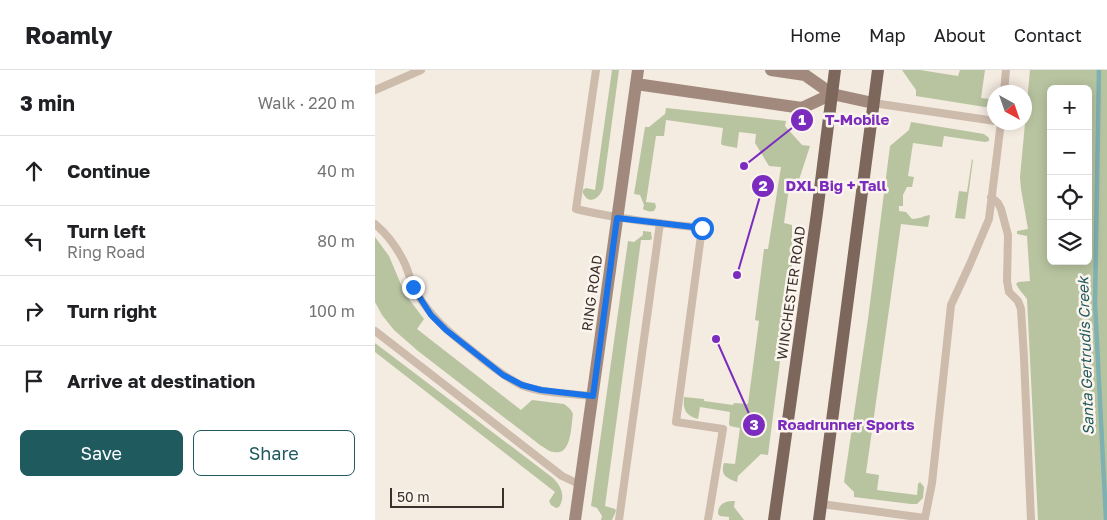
<!DOCTYPE html>
<html lang="en">
<head>
<meta charset="utf-8">
<style>
	:root { --surface:#fff; --page:#f6f6f6; --text:#202124; --muted:#757577; --line:#e0e0e0; --accent:#1f5a5e }
	body { margin:0; font-family:"Golos Text",sans-serif; background:var(--page); color:var(--text) }
	.controls { position:absolute; right:15px; top:15px; display:grid; overflow:hidden; border-radius:8px; box-shadow:0 2px 12px #0003 }
	.controls button { width:45px; height:45px; display:grid; place-items:center; padding:0; border:0; border-bottom:1px solid var(--line); background:var(--surface); color:var(--text); font:25px sans-serif }
	.compass { position:absolute; left:612px; top:15px; width:45px; height:45px; border-radius:50%; background:var(--surface); box-shadow:0 2px 12px #0003; rotate:140deg }
	.scale { position:absolute; left:15px; bottom:12px; width:114px; box-sizing:border-box; padding-left:5px; border:2px solid #3b302b; border-top:0; font-size:14px; line-height:18px; white-space:nowrap; color:#3b302b; -webkit-text-stroke:4px #fbf5ee; paint-order:stroke }
	.stop { position:absolute; width:15px; height:15px; margin:-11px; border:4px solid #1a73e8; border-radius:50%; background:#fff }
	.stop.end { background:#1a73e8; border-color:#fff; box-shadow:0 1px 5px #0008 }
	.list { margin:0; padding:0; list-style:none }
	h2 { display:flex; justify-content:space-between; align-items:center; height:65px; margin:0; padding:0 20px; font-size:21px }
	h2 small { font-size:16px; font-weight:400; color:var(--muted) }
	.list li { display:grid; grid-template-columns:32px 1fr auto; gap:15px; align-items:center; box-sizing:border-box; height:70px; padding:0 20px; border-top:1px solid var(--line) }
	.list b { display:block; font-size:19px; white-space:nowrap }
	.list p { margin:0; font-size:16px; white-space:nowrap; color:var(--muted) }
	.list em { font-size:16px; font-style:normal; color:var(--muted) }
	.actions { display:flex; gap:10px; padding:15px 20px }
	.actions a { flex:1; padding:11px 0; border:1px solid var(--accent); border-radius:8px; text-align:center; font-size:18px; color:var(--accent) }
	.actions .main { background:var(--accent); color:#fff }
	.icon { flex:none; width:28px; height:28px; fill:none; stroke:currentColor; stroke-width:2; stroke-linecap:round; stroke-linejoin:round }
	.map { position:relative; flex:none; width:732px; height:450px; overflow:hidden }
	header { display:flex; align-items:center; gap:30px; box-sizing:border-box; height:70px; padding:0 25px; background:var(--surface); border-bottom:1px solid var(--line) }
	header strong { font-size:24px }
	nav { display:flex; gap:28px; margin-inline-start:auto; font-size:18px }
	main { display:flex }
	aside { flex:1; background:var(--surface) }
	.map>svg:first-child { display:block }
</style>
</head>
<body>
<header>
<strong>Roamly</strong>
<nav><a>Home</a><a>Map</a><a>About</a><a>Contact</a></nav>
</header>
<main>
<aside>
<h2>3 min<small>Walk · 220 m</small></h2>
<ul class="list">
<li><svg class="icon" aria-label="ahead" viewBox="0 0 24 24"><path d="M12 20V5M6 11l6-6 6 6"/></svg><div><b>Continue</b></div><em>40 m</em></li>
<li><svg class="icon" aria-label="left" viewBox="0 0 24 24"><path d="M17 20v-9H6M10 6l-5 5 5 5"/></svg><div><b>Turn left</b><p>Ring Road</p></div><em>80 m</em></li>
<li><svg class="icon" aria-label="right" viewBox="0 0 24 24"><path d="M7 20v-9h11M14 6l5 5-5 5"/></svg><div><b>Turn right</b></div><em>100 m</em></li>
<li><svg class="icon" aria-label="arrive" viewBox="0 0 24 24"><path d="M6 21V4h12l-3 4 3 4H6"/></svg><div><b>Arrive at destination</b></div></li>
</ul>
<div class="actions"><a class="main">Save</a><a>Share</a></div>
</aside>
<div class="map">
<svg width="732" height="450" viewBox="0 0 732 450">
	<rect width="100%" height="100%" fill="#f4ebe1"/>
	<path fill="#b8c4a0" fill-rule="evenodd" d="M237,0h7l-16,118c-3,10 -14,18 -20,5v-3l3,-2 9,2z
		M527,0h18l38,6 2,-6h25l-4,28 8,1 3,4 -3,3 -4,1 -69,-11v-6z
		M655,0h77v450h-69l-11,-221 -8,-10 -3,-5 2,-2 12,-1 -3,-45 -10,-2v-3l11,-2 -7,-40 -1,-12zM676,19h37v172h-37z
		M291,38l120,13 -1,5 17,19 8,1 -14,43 -7,-1 -5,35 8,2v42l-24,188 -7,-1 -23,22 -1,6c-10,-4 -17,-6 -13,-19l11,1 5,-36 -10,-2 -1,-2 1,-12 -30,-5 -2,12c-13,-4 -15,-9 -14,-22l20,2v2l29,4 1,-2 14,1 11,-83 -4,-1 9,-71h4l13,-82 -12,-1 -14,-23 1,-9 -17,-2 -2,16 -15,-3 -1,-2 2,-15 -57,-8 -2,16h-8l-10,66 9,1 1,4 -2,4c-4,1 -8,0 -11,-2l1,-4 -4,-10 -6,-1 11,-67h4l16,-13z
		M536,52l73,12 5,4v3l-4,1 -41,-6 -2,11 -29,-4 -5,33 6,1 -2,10h-5l-4,8v11h-4v5l7,1 6,7c7,0 11,-3 18,-4l-2,12 -27,-3 -35,249 13,2 -2,15 40,5 1,-11 2,-2 4,5 -1,11 -6,6h-6l-57,-7v-5l-10,-10 24,-163 22,-173 19,-16z
		M597,89l1,1 -8,59 -10,-1 4,-27 8,1z
		M268,161l8,1 1,7 -2,1h-9l-36,266 10,3 1,2 -4,9h-11l1,-4 -5,-8 -6,-2 37,-265 6,1 9,-7z
		M0,167l14,19 16,38 19,25 -7,10 104,81 11,-10 32,4c4,3 7,5 9,10 -2,11 -1,42 -19,38 -5,0 -10,-5 -14,-7l-122,-94 -24,-21 -12,-15 -7,-13z
		M0,273l178,135c8,8 13,18 6,29l-3,1 -5,-3 -2,-4 6,-9 -180,-140z
		M360,431l-1,6 10,13h-15v-3l-9,-1 -2,-2c0,-11 8,-13 17,-13z"/>
	<g fill="none" stroke-linecap="round" stroke-linejoin="round">
		<path stroke="#7fb0b2" stroke-width="4.5" d="M724,0l-4,233 11,217"/>
		<path stroke="#cdbbac" stroke-width="8" d="M221,0l-20,139c42,10 83,14 126,19l-26,194 47,7 -15,91
			M0,20l46,-20
			M629,22l2,-22
			M498,33l122,18
			M616,127l7,6 3,6 7,26 -1,46 2,11 9,9 3,8 3,49 7,162
			M0,154c12,10 23,25 30,40 4,9 6,19 11,28 18,30 38,44 64,65 13,10 26,21 41,28 19,8 51,9 72,11
			M0,261l187,145 19,9
			M446,434l104,14 7,-35 19,-178 19,-41 19,-45 12,-97
			M244,450l41,-297"/>
		<path stroke="#a18a7d" stroke-width="12" d="M396,0l34,5 27,19 41,9
			M261,14l166,24 30,-14
			M200,450l63,-450"/>
		<path stroke="#7d675c" stroke-width="12" d="M399,450l43,-307 18,-143
			M444,450l59,-450"/>
	</g>
	<g fill="none" stroke-linecap="round" stroke-linejoin="round">
		<path stroke="#1a73e8" stroke-width="6" d="M38,217l18,28 15,15 57,45 19,10 19,5 52,6 24,-178 85,10"/>
	</g>
	<g text-anchor="middle" stroke-width="5" stroke-linejoin="round" paint-order="stroke">
		<g font-size="14" fill="#3b302b" stroke="#fbf5ee">
			<text transform="translate(217 223) rotate(-82)" y="5">RING ROAD</text>
			<text transform="translate(416 223) rotate(-82)" y="5">WINCHESTER ROAD</text>
		</g>
		<g font-size="15" font-style="italic" fill="#1f5a5e" stroke="#fbf5ee">
			<text transform="translate(711 286) rotate(-92)" y="5">Santa Gertrudis Creek</text>
		</g>
	</g>
	<path fill="none" stroke="#7b2cbf" stroke-width="2" d="M369 96L427 50M362 205L388 116M341 269L379 355"/>
	<g fill="#7b2cbf" stroke="#fbf5ee" stroke-width="2">
		<circle cx="369" cy="96" r="5"/>
		<circle cx="362" cy="205" r="5"/>
		<circle cx="341" cy="269" r="5"/>
		<circle cx="427" cy="50" r="12"/>
		<circle cx="388" cy="116" r="12"/>
		<circle cx="379" cy="355" r="12"/>
	</g>
	<g font-size="15" text-anchor="middle" font-weight="bold" fill="#fff">
		<text x="427" y="55">1</text>
		<text x="388" y="121">2</text>
		<text x="379" y="360">3</text>
	</g>
	<g font-size="15" text-anchor="middle" font-weight="bold" fill="#7b2cbf" stroke="#fbf5ee" stroke-width="5" stroke-linejoin="round" paint-order="stroke">
		<text x="482" y="55">T-Mobile</text>
		<text x="461" y="121">DXL Big + Tall</text>
		<text x="471" y="360">Roadrunner Sports</text>
	</g>
</svg>
<div class="controls">
<button>+</button>
<button>−</button>
<button><svg class="icon" aria-label="locate" viewBox="0 0 24 24"><circle cx="12" cy="12" r="6"/><path d="M12 2v4M12 18v4M2 12h4M18 12h4"/></svg></button>
<button><svg class="icon" aria-label="layers" viewBox="0 0 24 24"><path d="M12 4l9 5-9 5-9-5zM3 14l9 5 9-5"/></svg></button>
</div>
<svg class="compass" viewBox="-18 -18 36 36"><path d="M0-13l5 13h-10z" fill="#e53935"/><path d="M0 13l5-13h-10z" fill="#757577"/></svg>
<div class="scale">50 m</div>
<div class="stop" style="left:327px;top:158px"></div>
<div class="stop end" style="left:38px;top:217px"></div>
</div>
</main>
</body>
</html>
